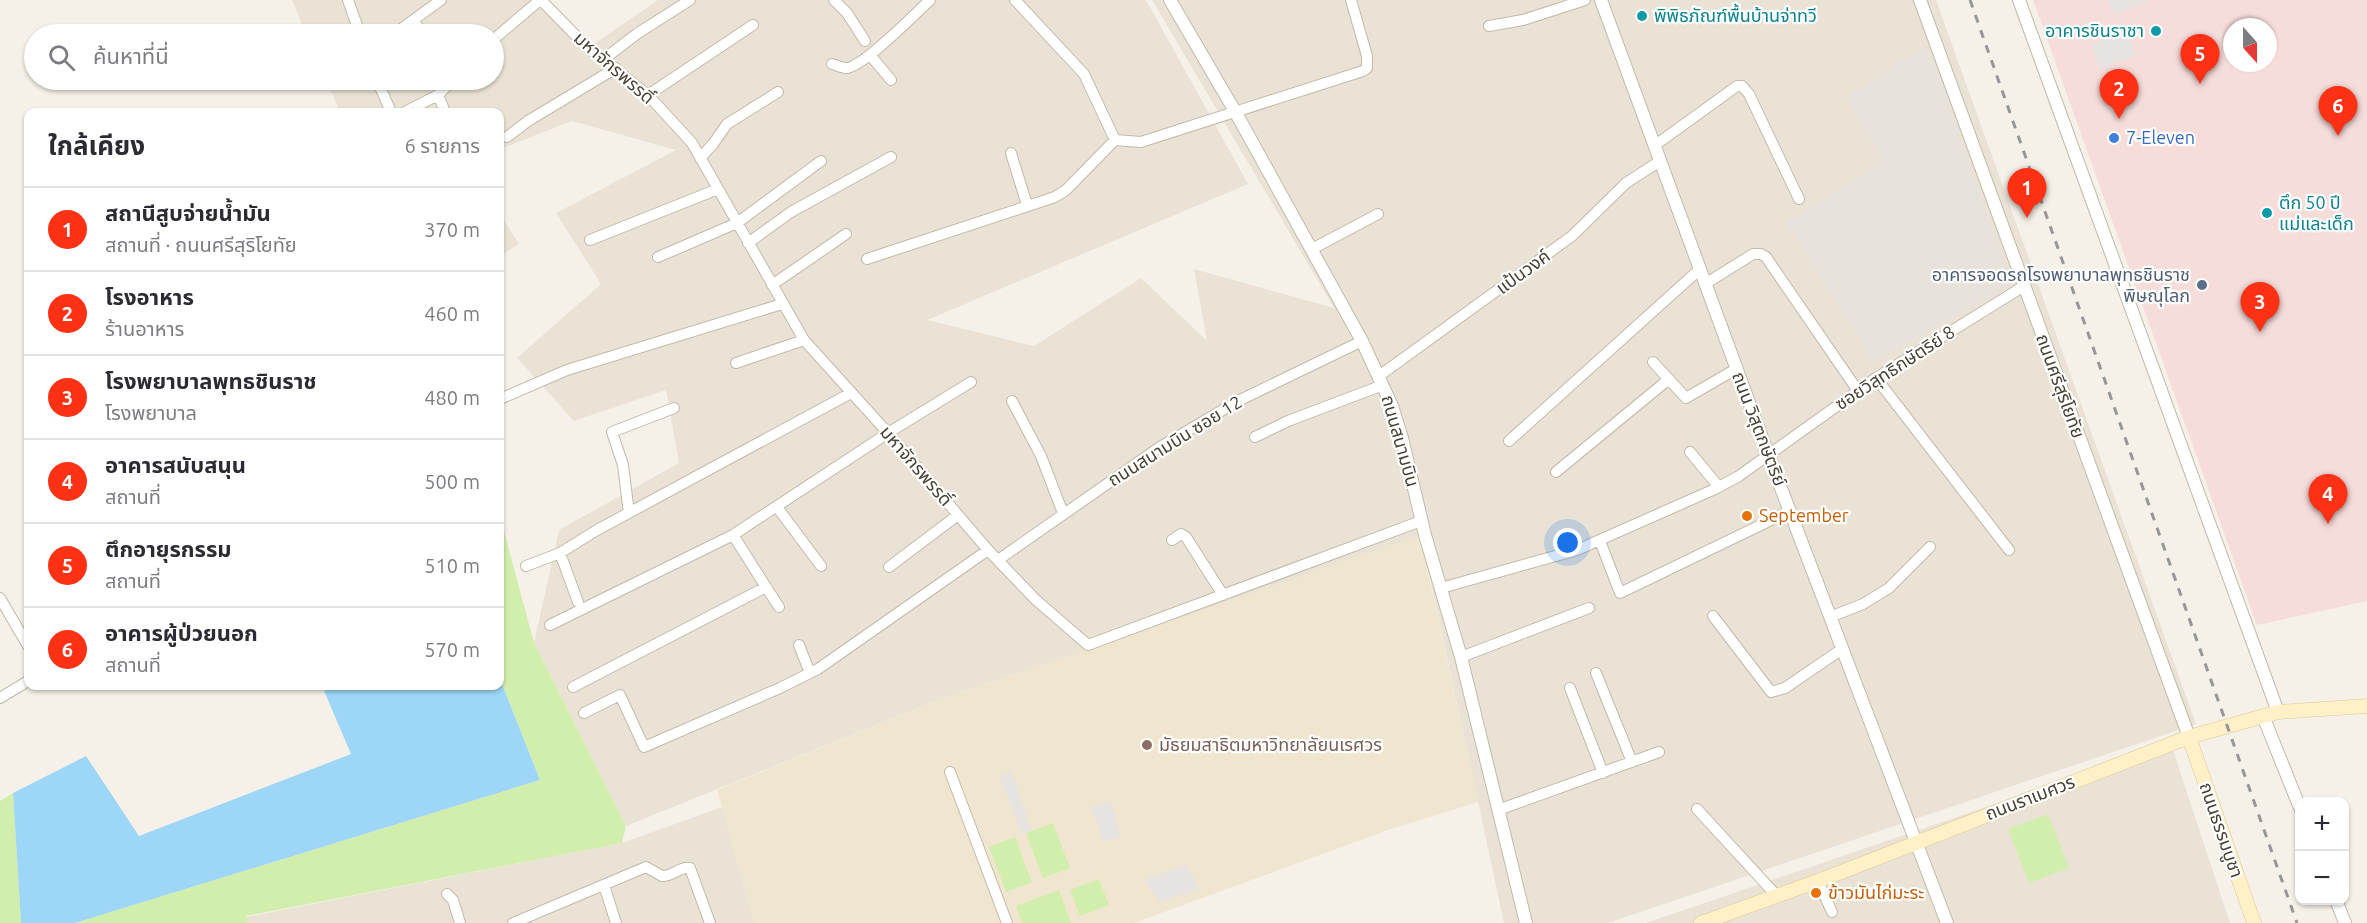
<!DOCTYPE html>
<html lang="th">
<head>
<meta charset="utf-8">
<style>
	:root { --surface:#fff; --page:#f7f7f7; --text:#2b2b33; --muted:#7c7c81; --line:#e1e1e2; --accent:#ff3115 }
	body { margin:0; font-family:Ubuntu,"Noto Sans Thai",sans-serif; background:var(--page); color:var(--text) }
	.controls { position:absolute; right:18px; bottom:18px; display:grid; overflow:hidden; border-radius:12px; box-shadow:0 2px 4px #0004 }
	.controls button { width:54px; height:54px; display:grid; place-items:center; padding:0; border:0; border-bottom:2px solid var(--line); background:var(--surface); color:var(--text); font:30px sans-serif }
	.compass { position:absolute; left:2223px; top:18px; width:54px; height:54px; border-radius:50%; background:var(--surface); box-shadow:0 2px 4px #0004; rotate:159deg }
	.you { position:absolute; left:1568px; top:543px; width:21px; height:21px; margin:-15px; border:4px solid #fff; border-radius:50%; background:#1a73e8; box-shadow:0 0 0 9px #1a73e833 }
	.badge { display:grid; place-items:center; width:39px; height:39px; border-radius:50%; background:var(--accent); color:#fff; font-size:20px; font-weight:700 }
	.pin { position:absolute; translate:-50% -50px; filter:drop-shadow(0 2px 3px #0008) }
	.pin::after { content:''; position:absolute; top:32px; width:21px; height:18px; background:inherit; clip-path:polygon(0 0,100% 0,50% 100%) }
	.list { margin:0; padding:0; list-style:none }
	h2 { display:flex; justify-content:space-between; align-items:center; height:78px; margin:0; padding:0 24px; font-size:26px }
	h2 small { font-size:20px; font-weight:400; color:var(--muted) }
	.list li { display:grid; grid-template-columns:39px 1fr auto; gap:18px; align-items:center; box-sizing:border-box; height:84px; padding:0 24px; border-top:2px solid var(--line) }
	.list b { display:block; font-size:22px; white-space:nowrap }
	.list p { margin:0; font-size:20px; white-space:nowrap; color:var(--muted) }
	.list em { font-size:20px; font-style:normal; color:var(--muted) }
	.icon { flex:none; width:33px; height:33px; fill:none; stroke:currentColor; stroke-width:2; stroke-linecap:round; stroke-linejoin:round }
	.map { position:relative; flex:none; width:2367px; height:923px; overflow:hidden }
	.search { position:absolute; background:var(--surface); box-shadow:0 2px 4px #0004; left:24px; top:24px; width:480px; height:66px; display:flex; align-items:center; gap:15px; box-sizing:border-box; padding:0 21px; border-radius:33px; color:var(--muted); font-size:22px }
	.panel { position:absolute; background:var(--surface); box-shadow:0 2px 4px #0004; left:24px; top:108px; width:480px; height:582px; border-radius:12px }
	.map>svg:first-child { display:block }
</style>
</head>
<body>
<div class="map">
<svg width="2367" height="923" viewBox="0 0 2367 923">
	<rect width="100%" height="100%" fill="#f5f1e8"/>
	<path fill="#eae3d5" d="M292,0h253l43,48 70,-48h488l102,184 -321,136 107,26 107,-68 66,63 -13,-72 140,39 -182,-308h784l260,724 -588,199h-104l-83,-386 -480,162 -315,127 -92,-183 25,-113 120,-67 -13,-73 -92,31 -57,-63 84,-74 -45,-71 120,-63 -104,-29 -72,28v-37h-160l-14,-32h168v-46h-188z
		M500,214l19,30 -19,12z
		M2171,744l59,179h-584z
		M722,807l32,116h-506l-2,-6 376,-74z"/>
	<path fill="#e8e2dc" d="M1928,45l84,238 -138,79 -87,-139 97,-62 -38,-63z"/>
	<path fill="#f0e6d0" d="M1420,536l58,266 -90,28 -254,93h-380l-37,-133 224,-91z"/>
	<path fill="#f7ddda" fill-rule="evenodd" d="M2033,0h334v601l-110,24zM2232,27h36v36h-36z"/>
	<path fill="#d2eeac" d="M500,516l34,127 92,183 -4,17 -376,73 2,7h-173l465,-143 -40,-101z
		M13,793l8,130h-21v-122z
		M2048,814l21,54 -40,15 -21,-54z
		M1053,823l17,45 -27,10 -17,-45z
		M1015,837l17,45 -26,10 -17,-45z
		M1099,879l10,26 -29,11 -10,-26z
		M1059,890l12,33h-49l-6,-17z"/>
	<path fill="#e6e3e0" d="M2108,0h44l-38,15z
		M2127,30l9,25 -36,14 -9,-25z
		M1012,771l19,60 -9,3 -23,-58z
		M1111,801l10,36 -18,5 -12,-35z
		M1187,864l13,25 -41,14 -15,-23z"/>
	<path fill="#9ed6f8" d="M500,679l40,101 -465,143h-54l-8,-130 73,-37 53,80 212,-82 -29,-68h178z"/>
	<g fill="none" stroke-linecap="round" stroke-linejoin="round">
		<g stroke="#c2b9a9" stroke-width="12">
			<path id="minor" d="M348,0l12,34
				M541,0l47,48 60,47 44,48 112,197 84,93 100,117 48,50 52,45 333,-124
				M834,0l13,13 18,28
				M1015,0l69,74 31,66 26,2 222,-71 4,-3v-12l-16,-56
				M414,21l9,13
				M1489,26l34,-6 62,-20
				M394,34l47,-34
				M494,39l46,-39
				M870,55l21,25
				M604,59l34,-26 52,-33
				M832,64c4,1 10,4 14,4 16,0 70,-55 84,-68
				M377,80l14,32
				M438,95l7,17
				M648,95l105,-70
				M405,112l33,-17 14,-14 -1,-1
				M507,137l21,-16 88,-53
				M1654,146l83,-60h5l7,8 50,105
				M1011,153l16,52
				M700,158l13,-14 14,-20 51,-32
				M590,240l128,-51
				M748,243l43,-31 100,-55
				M1312,249l66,-35
				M658,257l79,-34 84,-62
				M867,259l188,-62 11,-7 49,-50
				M1705,284l48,-30h8l5,3 92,134
				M772,285l74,-51
				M1653,362l33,36 50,-29
				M736,363l68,-23
				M1379,376l193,-140 54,-53 34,-22
				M1876,378l133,172
				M500,399l67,-29 215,-66
				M1012,401l29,55 22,57
				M1255,437l33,-16 95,-36
				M1509,441l191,-172
				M1690,452l29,35
				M1556,472l113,-93
				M777,507l44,59
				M629,513l-6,-48 -11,-33 62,-24
				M1172,540l9,-6 5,3 37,58
				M1600,541l20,52 170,-82
				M560,553l18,49
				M998,560l162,-113 78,-46 124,-60
				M526,566l34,-13 37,-23 254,-137
				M889,567l69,-52
				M766,587l13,20
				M1441,588l136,-38 138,-61 24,-13 137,-98 148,-92
				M0,598l28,48
				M1713,616l58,76 14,-4 57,-39
				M1830,617l33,-13 26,-16 41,-41
				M550,625l183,-90 155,-102 83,-51
				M799,645l11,28
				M1461,657l128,-49
				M1596,673l36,89
				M573,687l193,-100 -33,-52
				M1570,688l33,85
				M0,698l28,-17
				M584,713l36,-18 24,52 136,-59 38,-19 170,-119
				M950,772l57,151
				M1697,809l80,87
				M1498,810l161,-58
				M1818,881l14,31
				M604,885l12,38
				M447,894l6,6 7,23
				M513,923l133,-56 16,9c10,1 18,-10 28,-8l20,55"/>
		</g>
		<g stroke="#c2b9a9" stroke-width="14">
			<path id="tertiary" d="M1170,0l66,113 126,228 30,65 10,32 23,97 36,122 65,266
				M1601,0l167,454 179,469
				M1920,0l269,737
				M2019,0l259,712
				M2263,716l37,92
				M2336,900l9,23"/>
		</g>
		<g stroke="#ddc795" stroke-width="15">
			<path id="secondary" d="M2189,737l65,186
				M1701,923l117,-42 371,-144 89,-25 89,-6"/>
		</g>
		<use href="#minor" stroke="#fff" stroke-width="10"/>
		<use href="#tertiary" stroke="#fff" stroke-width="12"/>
		<use href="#secondary" stroke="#fff0c8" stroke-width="14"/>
		<path stroke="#979797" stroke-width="3" stroke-dasharray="8 8" stroke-linecap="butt" d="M1970,0l327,923"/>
	</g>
	<g fill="#0f9aa8" stroke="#fff" stroke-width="2">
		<circle cx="1642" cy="16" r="6"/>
		<circle cx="2156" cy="31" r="6"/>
		<circle cx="2267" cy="213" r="6"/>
	</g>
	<circle fill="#3f7fe0" stroke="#fff" stroke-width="2" cx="2114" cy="138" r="6"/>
	<circle fill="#5c6f8a" stroke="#fff" stroke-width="2" cx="2202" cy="285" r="6"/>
	<g fill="#e8710a" stroke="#fff" stroke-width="2">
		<circle cx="1747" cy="516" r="6"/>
		<circle cx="1816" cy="893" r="6"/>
	</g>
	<circle fill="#8d6e63" stroke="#fff" stroke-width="2" cx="1147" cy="745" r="6"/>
	<g text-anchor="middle" stroke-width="4.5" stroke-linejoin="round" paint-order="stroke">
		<g font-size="18" fill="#0d838f" stroke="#fff" text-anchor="start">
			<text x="1654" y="22">พิพิธภัณฑ์พื้นบ้านจ่าทวี</text>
			<text x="2144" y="37" text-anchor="end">อาคารชินราชา</text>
			<text x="2279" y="209">ตึก 50 ปี<tspan x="2279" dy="21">แม่และเด็ก</tspan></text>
		</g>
		<g font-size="18" fill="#4a4135" stroke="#fff">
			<text transform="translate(614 68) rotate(41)" y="6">มหาจักรพรรดิ์</text>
			<text transform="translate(1523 272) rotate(-36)" y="6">แป้นวงค์</text>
			<text transform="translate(1895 368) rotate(-33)" y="6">ซอยวิสุทธิกษัตริย์ 8</text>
			<text transform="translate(2060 386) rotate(70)" y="6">ถนนศรีสุริโยทัย</text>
			<text transform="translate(1759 429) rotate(69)" y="6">ถนน วิสุตกษัตริย์</text>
			<text transform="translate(1175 441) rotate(-32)" y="6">ถนนสนามบิน ซอย 12</text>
			<text transform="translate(1400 441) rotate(74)" y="6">ถนนสนามบิน</text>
			<text transform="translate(916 466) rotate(49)" y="6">มหาจักรพรรดิ์</text>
			<text transform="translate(2030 798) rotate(-21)" y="6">ถนนราเมศวร</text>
			<text transform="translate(2221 830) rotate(71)" y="6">ถนนธรรมบูชา</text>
		</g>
		<g font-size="18" fill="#366cbe" stroke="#fff" text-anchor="start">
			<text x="2126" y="144">7-Eleven</text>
		</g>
		<g font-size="18" fill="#4e5e75" stroke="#fff" text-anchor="end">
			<text x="2190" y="281">อาคารจอดรถโรงพยาบาลพุทธชินราช<tspan x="2190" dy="21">พิษณุโลก</tspan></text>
		</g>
		<g font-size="18" fill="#c56008" stroke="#fff" text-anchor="start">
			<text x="1759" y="522">September</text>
			<text x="1828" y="899">ข้าวมันไก่มะระ</text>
		</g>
		<g font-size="18" fill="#785e54" stroke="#fff" text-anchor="start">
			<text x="1159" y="751">มัธยมสาธิตมหาวิทยาลัยนเรศวร</text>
		</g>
	</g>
</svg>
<div class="controls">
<button>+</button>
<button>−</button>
</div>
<svg class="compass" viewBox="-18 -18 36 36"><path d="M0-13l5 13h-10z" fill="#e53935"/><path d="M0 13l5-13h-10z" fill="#7c7c81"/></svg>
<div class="you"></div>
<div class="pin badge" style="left:2027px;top:218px">1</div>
<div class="pin badge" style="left:2119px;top:119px">2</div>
<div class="pin badge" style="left:2260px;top:332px">3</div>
<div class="pin badge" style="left:2328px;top:524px">4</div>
<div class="pin badge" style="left:2200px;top:84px">5</div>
<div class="pin badge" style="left:2338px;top:136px">6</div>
<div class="search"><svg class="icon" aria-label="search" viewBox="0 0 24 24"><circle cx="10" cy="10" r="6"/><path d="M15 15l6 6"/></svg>ค้นหาที่นี่</div>
<section class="panel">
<h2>ใกล้เคียง<small>6 รายการ</small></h2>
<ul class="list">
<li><span class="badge">1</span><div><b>สถานีสูบจ่ายน้ำมัน</b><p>สถานที่ · ถนนศรีสุริโยทัย</p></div><em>370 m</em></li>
<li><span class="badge">2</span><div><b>โรงอาหาร</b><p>ร้านอาหาร</p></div><em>460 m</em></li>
<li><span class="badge">3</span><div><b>โรงพยาบาลพุทธชินราช</b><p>โรงพยาบาล</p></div><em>480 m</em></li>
<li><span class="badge">4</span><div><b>อาคารสนับสนุน</b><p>สถานที่</p></div><em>500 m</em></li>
<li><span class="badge">5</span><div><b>ตึกอายุรกรรม</b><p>สถานที่</p></div><em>510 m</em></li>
<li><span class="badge">6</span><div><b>อาคารผู้ป่วยนอก</b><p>สถานที่</p></div><em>570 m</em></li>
</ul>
</section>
</div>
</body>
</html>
